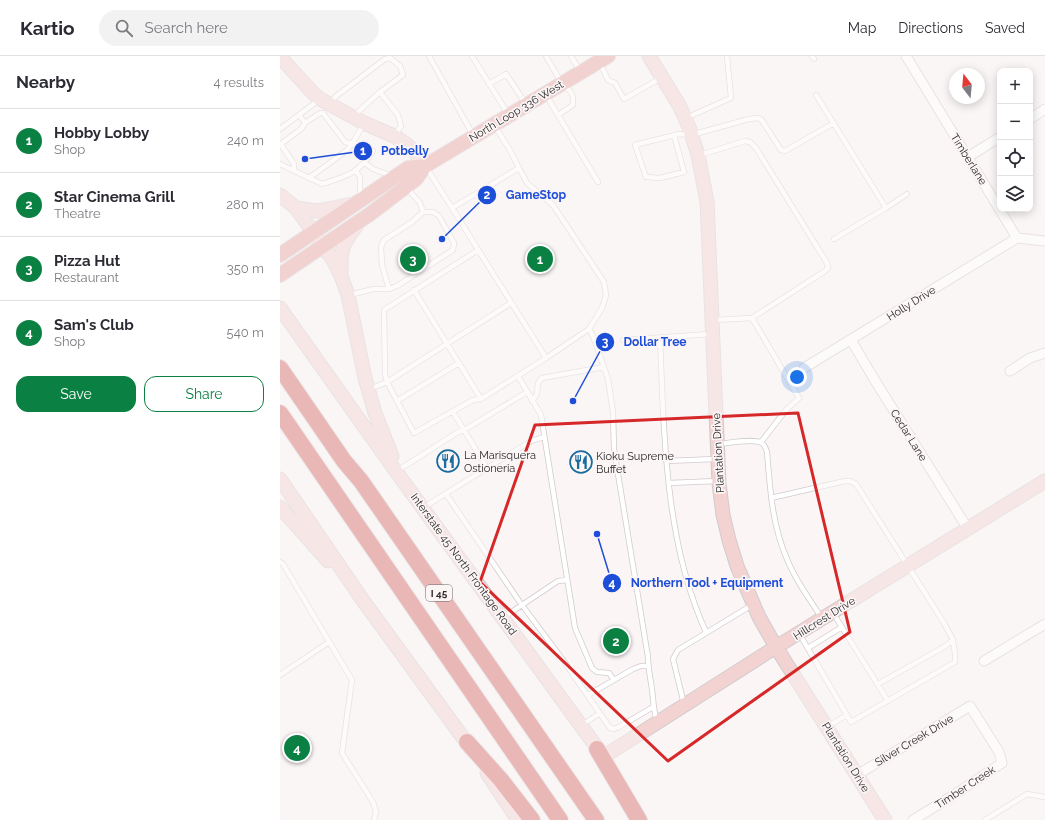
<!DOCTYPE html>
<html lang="en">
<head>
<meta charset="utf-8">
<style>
	:root { --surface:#fff; --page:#f2f2f3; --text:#2b2b33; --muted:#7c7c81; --line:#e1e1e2; --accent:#0b8043 }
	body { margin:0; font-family:Raleway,sans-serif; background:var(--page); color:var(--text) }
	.controls { position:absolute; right:12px; top:12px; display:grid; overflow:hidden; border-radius:8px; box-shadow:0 2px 10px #0003 }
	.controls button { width:36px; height:36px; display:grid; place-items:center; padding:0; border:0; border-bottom:1px solid var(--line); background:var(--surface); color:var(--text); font:20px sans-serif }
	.compass { position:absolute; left:669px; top:12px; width:36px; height:36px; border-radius:50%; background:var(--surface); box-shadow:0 2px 10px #0003; rotate:344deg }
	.you { position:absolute; left:517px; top:321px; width:14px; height:14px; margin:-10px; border:3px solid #fff; border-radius:50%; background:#1a73e8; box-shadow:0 0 0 6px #1a73e833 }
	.badge { display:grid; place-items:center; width:26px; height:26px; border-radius:50%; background:var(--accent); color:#fff; font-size:13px; font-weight:700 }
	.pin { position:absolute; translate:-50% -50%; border:2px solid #fff; box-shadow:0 1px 4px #0006 }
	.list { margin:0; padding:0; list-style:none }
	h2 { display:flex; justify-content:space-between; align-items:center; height:52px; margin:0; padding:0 16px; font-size:17px }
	h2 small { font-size:13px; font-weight:400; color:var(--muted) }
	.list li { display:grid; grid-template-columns:26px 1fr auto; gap:12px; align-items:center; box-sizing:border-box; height:64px; padding:0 16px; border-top:1px solid var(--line) }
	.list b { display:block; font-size:15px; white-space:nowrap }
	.list p { margin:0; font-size:13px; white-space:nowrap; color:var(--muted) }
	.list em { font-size:13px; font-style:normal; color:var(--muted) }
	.actions { display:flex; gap:8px; padding:12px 16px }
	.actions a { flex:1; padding:9px 0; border:1px solid var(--accent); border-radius:12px; text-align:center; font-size:14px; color:var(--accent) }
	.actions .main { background:var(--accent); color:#fff }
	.icon { flex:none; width:22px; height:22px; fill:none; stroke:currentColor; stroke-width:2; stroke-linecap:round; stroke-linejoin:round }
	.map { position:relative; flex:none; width:765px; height:764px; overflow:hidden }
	header { display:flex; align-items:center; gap:24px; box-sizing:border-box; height:56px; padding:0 20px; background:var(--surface); border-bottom:1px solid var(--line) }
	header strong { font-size:19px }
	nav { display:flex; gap:22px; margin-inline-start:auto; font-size:14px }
	.search { width:280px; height:36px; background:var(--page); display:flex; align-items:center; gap:10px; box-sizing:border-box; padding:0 14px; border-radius:22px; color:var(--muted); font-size:15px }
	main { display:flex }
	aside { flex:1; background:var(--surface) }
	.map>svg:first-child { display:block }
</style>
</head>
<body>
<header>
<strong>Kartio</strong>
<div class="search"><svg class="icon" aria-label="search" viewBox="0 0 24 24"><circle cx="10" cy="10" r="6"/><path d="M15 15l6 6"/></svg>Search here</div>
<nav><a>Map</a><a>Directions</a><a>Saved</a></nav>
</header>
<main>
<aside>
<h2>Nearby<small>4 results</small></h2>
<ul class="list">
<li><span class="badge">1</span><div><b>Hobby Lobby</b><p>Shop</p></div><em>240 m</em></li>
<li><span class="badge">2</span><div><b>Star Cinema Grill</b><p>Theatre</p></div><em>280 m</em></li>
<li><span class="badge">3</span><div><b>Pizza Hut</b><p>Restaurant</p></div><em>350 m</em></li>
<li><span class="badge">4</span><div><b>Sam's Club</b><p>Shop</p></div><em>540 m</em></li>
</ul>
<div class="actions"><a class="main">Save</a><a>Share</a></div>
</aside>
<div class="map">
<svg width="765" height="764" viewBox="0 0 765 764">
	<rect width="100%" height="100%" fill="#fbf5f6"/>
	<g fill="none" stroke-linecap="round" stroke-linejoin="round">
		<g stroke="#d1cbcd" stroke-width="6">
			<path id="lane" d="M149,0l44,79
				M192,0l36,58
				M266,0l16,28 8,7 3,6v8l-15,10
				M291,0l9,15
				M532,0l2,3
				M320,7l8,17 7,3 9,16 37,-21
				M209,28l17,-10 20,30
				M266,39l52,87
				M536,39l70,113 -52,31
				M52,47l3,-6 50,-38 5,-1 10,8 3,9 -23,17
				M75,61l4,-6 21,-19 18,23 3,11 -6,9
				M406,62l45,-20 -4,-42
				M0,73l39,-29
				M394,79l10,37 -24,6 -14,-1 -11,-32 44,-11 12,1 58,-16 8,-1 4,1 20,31 4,1 49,-28
				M420,99l45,-14 5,1 6,6 71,115 1,5 -3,3 -73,47 -38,2
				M85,107l8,6 19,7
				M0,108l42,20c25,-8 36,-10 51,-33l-14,-6 -14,-3 -22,-29h-3l-15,10 -6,-8
				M146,111l26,41 67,-40 -8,-16 -16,-26
				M239,112l8,15 26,22 51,77 2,13 -4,13 -13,21 -43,29
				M14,114v-6l-12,-18v-3l19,-14 4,-6
				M76,115l4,6v21
				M29,122l37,-27 6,-7 11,-19
				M172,152l94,150 -65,41 -8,1 -59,33 -27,-51 -2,-8 -1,-64 94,-60
				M606,152l21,-14
				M109,233l8,-3 56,-36 1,-7 -15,-27 -6,-4h-10
				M134,234l67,109
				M70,239l23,-6h16l-7,-24 -1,-18 3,-7 28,-18 11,-10 -3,-9 -14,-16
				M472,262l47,80 -13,12 -25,32
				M309,273l4,7 15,43 5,33 1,37 3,19 31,189c0,14 4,27 5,42 1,8 1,14 4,21
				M380,281c4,97 5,206 46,295
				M343,284l88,-6
				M238,320l23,39 34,213 17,40 5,4 12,1 5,7
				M90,333l17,-7 124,-79
				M117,345l62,-38
				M252,345l5,-7 1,-11 4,-5 62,-11
				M173,356l34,56
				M439,388c9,-1 35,-6 43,-1 3,2 4,6 5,9 3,36 5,73 20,107 8,21 22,39 34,58
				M386,405l50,-2
				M117,415l61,-39 6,-2 63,-38
				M389,427l48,-2
				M166,438l73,107 44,59 47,68 4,1 5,-2 34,-20
				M491,442l74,-17h5l6,3 88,139 9,17 -9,7 -66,37
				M144,451l107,-66 13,-4
				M0,506l3,2 69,116 -10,73 31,49 3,10 -2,8
				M553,557l55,88
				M224,561l54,-36 9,-1
				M520,579l51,87 104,-60v-8l-2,-14
				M528,592l34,-21
				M0,619l49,-33
				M308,639l45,-26 8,-3h7
				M404,648l-11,-45 5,-9 74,-45
				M302,669l18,-12
				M548,670l19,-11
				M705,764l42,-26 18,3"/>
		</g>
		<g stroke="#d1cbcd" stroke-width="11">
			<path id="street" d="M626,0l111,182
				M750,63l15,-10
				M688,101l32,-20
				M737,182l28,3
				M571,284l23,39 94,150
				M524,312l213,-130
				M730,315l20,-13 15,-5
				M704,605l61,-37
				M577,719l113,-69 29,46 3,11 -53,35 -36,22"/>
		</g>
		<g stroke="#d1cbcd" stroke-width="15">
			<path id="secondary" d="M369,0l30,49 10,22 9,28 9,47 12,281 4,32 6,25 8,26 22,51 17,30 109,173
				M0,1l33,36 7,6 44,24 30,13 12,8 8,7 11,15
				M0,139l16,13 37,52 8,16 7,19 17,83 10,35 17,43
				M16,152l21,3 36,-7
				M61,217c0,-26 1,-28 16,-48
				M0,252l115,162 208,286
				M0,423l84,123 108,148
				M0,451l48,54
				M323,701l165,-105 277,-171
				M207,717l31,47"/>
		</g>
		<g stroke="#d5d4d4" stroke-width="16">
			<path id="primary" d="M0,199l128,-87 17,-2
				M0,219l90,-61 46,-35 9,-13 183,-110"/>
		</g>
		<g stroke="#d5d4d4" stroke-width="18">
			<path id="highway" d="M0,312l64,93 17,20 235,339
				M0,357l280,407
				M187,686l34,38 31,40
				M317,693l42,71"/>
		</g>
		<use href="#lane" stroke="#fff" stroke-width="4.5"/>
		<use href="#street" stroke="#fff" stroke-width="9"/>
		<use href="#secondary" stroke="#f2d3d2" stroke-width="13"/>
		<use href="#primary" stroke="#e4a6a5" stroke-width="14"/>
		<use href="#highway" stroke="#d26b69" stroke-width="16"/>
	</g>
	<path d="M0 0H765V764H0ZM518,357l52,219 -182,129 -188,-179 55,-157z" fill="#fbf5f6" fill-opacity=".55" fill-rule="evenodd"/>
	<path fill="none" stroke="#d62828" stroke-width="3" stroke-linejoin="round" d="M518,357l52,219 -182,129 -188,-179 55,-157z"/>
	<defs>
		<g id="restaurant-ring" transform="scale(1.15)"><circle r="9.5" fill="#fbf5f6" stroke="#196c9d" stroke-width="1.5"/><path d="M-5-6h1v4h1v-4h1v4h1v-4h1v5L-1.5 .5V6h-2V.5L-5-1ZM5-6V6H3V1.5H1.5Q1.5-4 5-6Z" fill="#196c9d"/></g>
	</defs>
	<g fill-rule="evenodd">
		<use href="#restaurant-ring" x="168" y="405"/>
		<use href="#restaurant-ring" x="301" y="406"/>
	</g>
	<g text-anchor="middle" stroke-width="3.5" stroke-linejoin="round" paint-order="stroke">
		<rect fill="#fbf5f6" stroke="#696666" stroke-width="1" x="146" y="529" width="26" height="16" rx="3"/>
		<g font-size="10" font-weight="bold" fill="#2b2929">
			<text x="159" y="541">I 45</text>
		</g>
		<g font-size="11" fill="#2b2929" stroke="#fbf5f6">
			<text transform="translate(236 55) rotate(-31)" y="4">North Loop 336 West</text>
			<text transform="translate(689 103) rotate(58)" y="4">Timberlane</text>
			<text transform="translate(631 247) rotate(-32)" y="4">Holly Drive</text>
			<text transform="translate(629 379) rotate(58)" y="4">Cedar Lane</text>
			<text transform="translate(438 397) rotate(-93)" y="4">Plantation Drive</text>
			<text transform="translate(184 508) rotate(54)" y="4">Interstate 45 North Frontage Road</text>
			<text transform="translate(544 562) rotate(-32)" y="4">Hillcrest Drive</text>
			<text transform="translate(634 684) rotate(-31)" y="4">Silver Creek Drive</text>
			<text transform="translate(566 701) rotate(58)" y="4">Plantation Drive</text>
			<text transform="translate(685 731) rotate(-33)" y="4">Timber Creek</text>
		</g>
		<g font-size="11" fill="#2b2929" stroke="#fbf5f6" text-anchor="start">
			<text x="184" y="403">La Marisquera<tspan x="184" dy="13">Ostioneria</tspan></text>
			<text x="316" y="404">Kioku Supreme<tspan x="316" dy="13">Buffet</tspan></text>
		</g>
	</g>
	<path fill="none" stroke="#1d4ed8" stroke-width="1.5" d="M25 103L83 95M162 183L207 139M293 345L325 286M317 478L332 527"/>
	<g fill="#1d4ed8" stroke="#fbf5f6" stroke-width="1.5">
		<circle cx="25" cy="103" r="4"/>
		<circle cx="162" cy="183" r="4"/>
		<circle cx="293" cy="345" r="4"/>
		<circle cx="317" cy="478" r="4"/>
		<circle cx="83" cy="95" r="10"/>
		<circle cx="207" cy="139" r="10"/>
		<circle cx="325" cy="286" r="10"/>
		<circle cx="332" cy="527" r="10"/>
	</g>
	<g font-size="12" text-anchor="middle" font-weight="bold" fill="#fff">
		<text x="83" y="99">1</text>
		<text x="207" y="143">2</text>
		<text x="325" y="290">3</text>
		<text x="332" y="531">4</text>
	</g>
	<g font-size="12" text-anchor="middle" font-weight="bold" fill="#1d4ed8" stroke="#fbf5f6" stroke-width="3.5" stroke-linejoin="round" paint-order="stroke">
		<text x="125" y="99">Potbelly</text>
		<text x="256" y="143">GameStop</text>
		<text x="375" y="290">Dollar Tree</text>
		<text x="427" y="531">Northern Tool + Equipment</text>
	</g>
</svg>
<div class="controls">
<button>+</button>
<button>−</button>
<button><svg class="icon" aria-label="locate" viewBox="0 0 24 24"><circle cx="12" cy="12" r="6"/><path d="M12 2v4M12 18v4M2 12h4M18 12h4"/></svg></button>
<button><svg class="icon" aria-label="layers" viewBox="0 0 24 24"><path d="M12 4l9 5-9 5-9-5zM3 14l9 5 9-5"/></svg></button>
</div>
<svg class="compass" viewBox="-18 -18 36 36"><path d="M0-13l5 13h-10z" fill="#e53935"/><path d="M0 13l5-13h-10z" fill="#7c7c81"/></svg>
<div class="you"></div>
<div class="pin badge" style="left:260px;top:203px">1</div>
<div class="pin badge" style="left:336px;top:585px">2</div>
<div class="pin badge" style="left:133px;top:203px">3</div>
<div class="pin badge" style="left:17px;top:692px">4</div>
</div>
</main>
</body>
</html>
